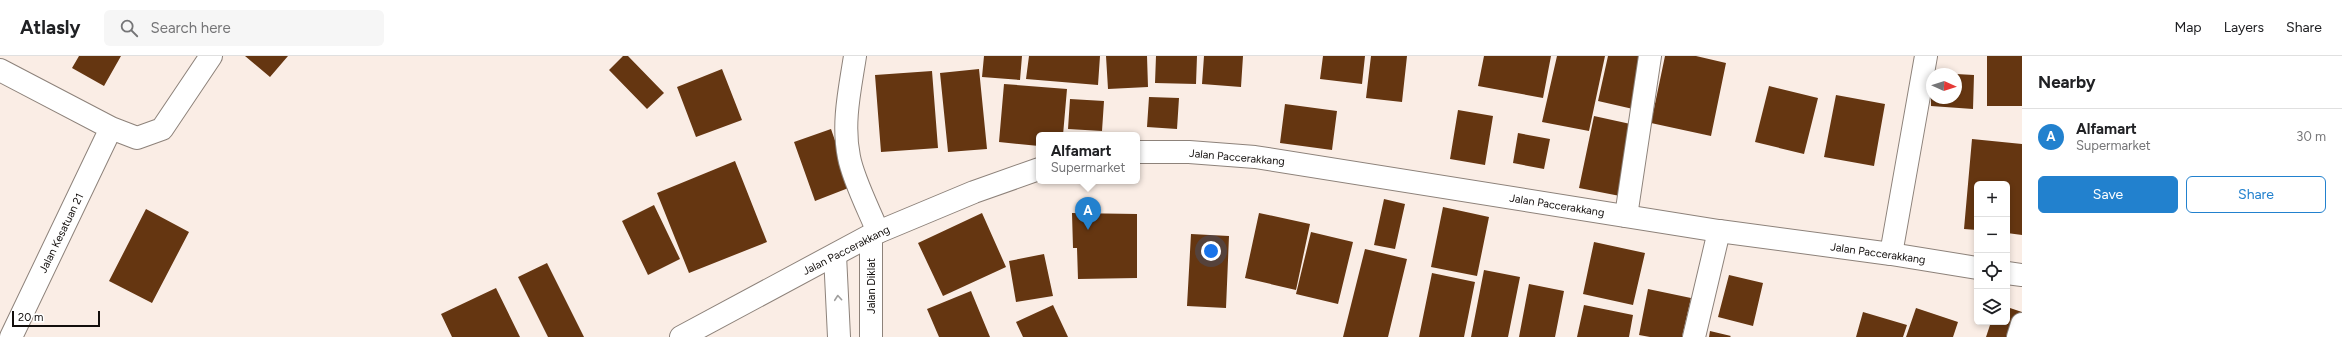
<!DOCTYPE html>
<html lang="en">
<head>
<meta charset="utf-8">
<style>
	:root { --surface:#fff; --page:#f6f6f6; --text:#202124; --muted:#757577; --line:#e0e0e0; --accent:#2281ce }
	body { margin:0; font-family:Figtree,sans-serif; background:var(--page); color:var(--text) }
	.controls { position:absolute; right:12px; bottom:12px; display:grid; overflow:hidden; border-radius:6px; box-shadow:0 2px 6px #0003 }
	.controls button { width:36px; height:36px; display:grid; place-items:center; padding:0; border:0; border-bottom:1px solid var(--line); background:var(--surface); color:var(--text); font:20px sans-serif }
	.compass { position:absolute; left:1926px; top:12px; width:36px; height:36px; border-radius:50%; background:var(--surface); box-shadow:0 2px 6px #0003; rotate:93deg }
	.scale { position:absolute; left:12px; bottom:10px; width:88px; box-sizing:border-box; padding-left:4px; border:2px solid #120e0c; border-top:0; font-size:11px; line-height:14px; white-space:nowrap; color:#120e0c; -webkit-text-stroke:3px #fff; paint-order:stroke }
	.you { position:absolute; left:1211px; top:195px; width:14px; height:14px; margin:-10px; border:3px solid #fff; border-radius:50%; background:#1a73e8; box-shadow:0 0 0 6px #1a73e833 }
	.badge { display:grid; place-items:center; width:26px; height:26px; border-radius:50%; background:var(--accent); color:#fff; font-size:13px; font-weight:700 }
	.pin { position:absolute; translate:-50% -33px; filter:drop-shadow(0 1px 2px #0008) }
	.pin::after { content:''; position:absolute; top:21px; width:14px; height:12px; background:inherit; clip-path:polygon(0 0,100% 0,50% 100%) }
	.popup { position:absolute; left:1036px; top:76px; width:104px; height:52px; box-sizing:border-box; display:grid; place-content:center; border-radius:6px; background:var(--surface); filter:drop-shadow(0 1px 3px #0005); font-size:13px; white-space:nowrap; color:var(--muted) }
	.popup b { font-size:15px; color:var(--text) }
	.popup::after { content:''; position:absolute; left:50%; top:100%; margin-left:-8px; border:8px solid transparent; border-top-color:var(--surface) }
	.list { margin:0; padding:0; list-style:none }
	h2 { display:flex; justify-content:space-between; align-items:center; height:52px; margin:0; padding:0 16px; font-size:17px }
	h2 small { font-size:13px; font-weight:400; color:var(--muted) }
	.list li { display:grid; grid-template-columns:26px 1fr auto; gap:12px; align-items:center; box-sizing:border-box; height:56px; padding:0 16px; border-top:1px solid var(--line) }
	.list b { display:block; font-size:15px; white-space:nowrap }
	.list p { margin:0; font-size:13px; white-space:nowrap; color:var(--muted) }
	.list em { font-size:13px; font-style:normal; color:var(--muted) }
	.actions { display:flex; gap:8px; padding:12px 16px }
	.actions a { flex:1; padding:9px 0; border:1px solid var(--accent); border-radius:6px; text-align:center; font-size:14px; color:var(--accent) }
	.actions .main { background:var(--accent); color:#fff }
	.icon { flex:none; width:22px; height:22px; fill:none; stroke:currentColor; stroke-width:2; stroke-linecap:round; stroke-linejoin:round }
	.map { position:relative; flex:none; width:2022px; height:281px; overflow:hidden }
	header { display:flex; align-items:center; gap:24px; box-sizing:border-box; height:56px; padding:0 20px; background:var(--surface); border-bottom:1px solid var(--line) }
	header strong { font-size:19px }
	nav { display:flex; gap:22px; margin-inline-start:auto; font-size:14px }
	.search { width:280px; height:36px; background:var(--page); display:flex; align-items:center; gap:10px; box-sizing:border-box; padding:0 14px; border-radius:6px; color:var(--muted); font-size:15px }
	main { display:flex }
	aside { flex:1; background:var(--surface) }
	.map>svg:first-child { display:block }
</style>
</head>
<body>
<header>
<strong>Atlasly</strong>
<div class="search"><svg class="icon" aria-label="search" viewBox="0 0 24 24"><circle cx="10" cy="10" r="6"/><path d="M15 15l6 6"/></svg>Search here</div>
<nav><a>Map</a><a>Layers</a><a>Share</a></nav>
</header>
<main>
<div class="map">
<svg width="2022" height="281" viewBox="0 0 2022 281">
	<rect width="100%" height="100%" fill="#faede5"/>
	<path fill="#653611" d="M79,0h42l-17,30 -32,-18z
		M245,0h43l-18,21z
		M623,0h5l36,37 -17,16 -38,-39z
		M984,0h38l-2,24 -38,-3z
		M1029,0h71l-2,29 -72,-6z
		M1106,0h41l1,31 -40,2z
		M1156,0h41l-1,28 -41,-1z
		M1204,0h39l-2,31 -39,-3z
		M1323,0h42l-3,28 -42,-5z
		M1371,0h36l-5,46 -36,-4z
		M1484,0h67l-8,42 -65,-12z
		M1557,0h48l-16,75 -47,-9z
		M1608,0h33l-8,53 -35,-8z
		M1665,0h31l30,7 -15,73 -60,-13z
		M1987,0h35v50h-35z
		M722,13l20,51 -46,17 -19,-50z
		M979,13l8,80 -39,3 -8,-79z
		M932,15l6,77 -57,4 -6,-77z
		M1956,18l18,1 -1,34 -42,-3v-8h25z
		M1004,28l63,5 -4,46h-24v11l-40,-4z
		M1769,30l49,12 -14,56 -49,-12z
		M1836,39l49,9 -11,62 -50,-9z
		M1149,41l30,1 -2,31 -30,-2z
		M1070,43l34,2 -2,30 -34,-2z
		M1285,48l52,7 -5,39 -52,-7z
		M1458,54l35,6 -8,49 -35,-6z
		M1594,60l41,9 -15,71 -41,-8z
		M831,73l20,58 -36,14 -21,-59z
		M1518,77l32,6 -6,30 -31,-6z
		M1972,83l50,5v91l-15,-2v-49h-30v46l-13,-1z
		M735,105l32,81 -78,31 -32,-80z
		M1384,143l21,5 -10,45 -21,-4z
		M654,149l26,54 -32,16 -26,-54z
		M1443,151l46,10 -12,59 -46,-9z
		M146,153l43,23 -37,71 -43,-22z
		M982,157l24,54 -63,29 -25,-53z
		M1072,157l65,1v64l-59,1 -1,-31h-4z
		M1259,157l51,11 -14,66 -51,-12z
		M1311,176l42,10 -15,62 -42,-10z
		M1191,178l38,2 -3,72 -39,-2z
		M1594,186l51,11 -12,52 -50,-11z
		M1365,193l42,10 -19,78h-45z
		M1044,198l9,42 -37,6 -7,-41z
		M547,207l37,74h-36l-30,-60z
		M1484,214l36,7 -12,60h-37z
		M1432,217l43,9 -11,55h-45z
		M1729,219l34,8 -10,43 -35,-9z
		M1529,228l35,7 -9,46h-36z
		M496,232l24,49h-68l-11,-23z
		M1648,233l43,9 -9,39h-32l-11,-2z
		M971,235l19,46h-51l-12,-28z
		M1053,249l15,32h-45l-7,-15z
		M1584,249l49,10 -4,22h-52z
		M2007,251l15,5 -9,25h-27l5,-15h16z
		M1916,252l42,14 -5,15h-47z
		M1863,256l44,13 -4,12h-47z
		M1710,275l21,5 -1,1h-21z"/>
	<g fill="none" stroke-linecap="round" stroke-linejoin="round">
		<g stroke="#8d827a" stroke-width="24">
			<path id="minor" d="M855,0c-5,33 -13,67 -6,101 4,22 20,53 29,75
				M0,14l111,58 26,10 25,-9 49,-73
				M1626,160l24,-160
				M871,179v102
				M1891,198l35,-198
				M835,199l4,82
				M11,281l100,-209
				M1694,281l25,-106
				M2018,281l4,-13"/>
		</g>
		<g stroke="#8d827a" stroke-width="24">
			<path id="secondary" d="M1137,96h52l66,5 464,74 172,23 86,14
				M2007,217l15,2
				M681,281l190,-102 103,-43 65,-23"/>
		</g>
		<use href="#minor" stroke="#fff" stroke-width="22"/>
		<use href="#secondary" stroke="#fff" stroke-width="22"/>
	</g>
	<defs><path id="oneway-chevron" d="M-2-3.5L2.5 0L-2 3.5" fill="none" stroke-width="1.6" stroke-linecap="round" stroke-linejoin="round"/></defs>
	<use stroke="#a09f9e" href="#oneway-chevron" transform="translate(838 242) rotate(-95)"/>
	<g text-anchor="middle" stroke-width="4" stroke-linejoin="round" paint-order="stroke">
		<g font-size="11" fill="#120e0c" stroke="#fff">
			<text transform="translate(1237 101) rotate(5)" y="4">Jalan Paccerakkang</text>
			<text transform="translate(1557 149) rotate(9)" y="4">Jalan Paccerakkang</text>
			<text transform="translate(61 177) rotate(-64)" y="4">Jalan Kesatuan 21</text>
			<text transform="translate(846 194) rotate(-27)" y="4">Jalan Paccerakkang</text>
			<text transform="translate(1878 197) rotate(8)" y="4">Jalan Paccerakkang</text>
			<text transform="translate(871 230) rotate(-90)" y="4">Jalan Diklat</text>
		</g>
	</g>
</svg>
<div class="controls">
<button>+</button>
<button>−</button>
<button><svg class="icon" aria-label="locate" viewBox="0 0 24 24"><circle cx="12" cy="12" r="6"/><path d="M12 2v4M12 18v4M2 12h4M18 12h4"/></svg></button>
<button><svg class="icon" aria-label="layers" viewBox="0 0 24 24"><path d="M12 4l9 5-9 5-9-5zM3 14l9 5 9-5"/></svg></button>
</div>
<svg class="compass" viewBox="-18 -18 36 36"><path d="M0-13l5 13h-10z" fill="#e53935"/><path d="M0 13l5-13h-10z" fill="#757577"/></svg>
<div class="scale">20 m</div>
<div class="you"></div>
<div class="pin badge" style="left:1088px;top:174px">A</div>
<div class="popup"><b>Alfamart</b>Supermarket</div>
</div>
<aside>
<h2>Nearby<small></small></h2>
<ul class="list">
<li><span class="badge">A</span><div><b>Alfamart</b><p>Supermarket</p></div><em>30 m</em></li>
</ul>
<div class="actions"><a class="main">Save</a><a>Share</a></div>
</aside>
</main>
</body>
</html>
